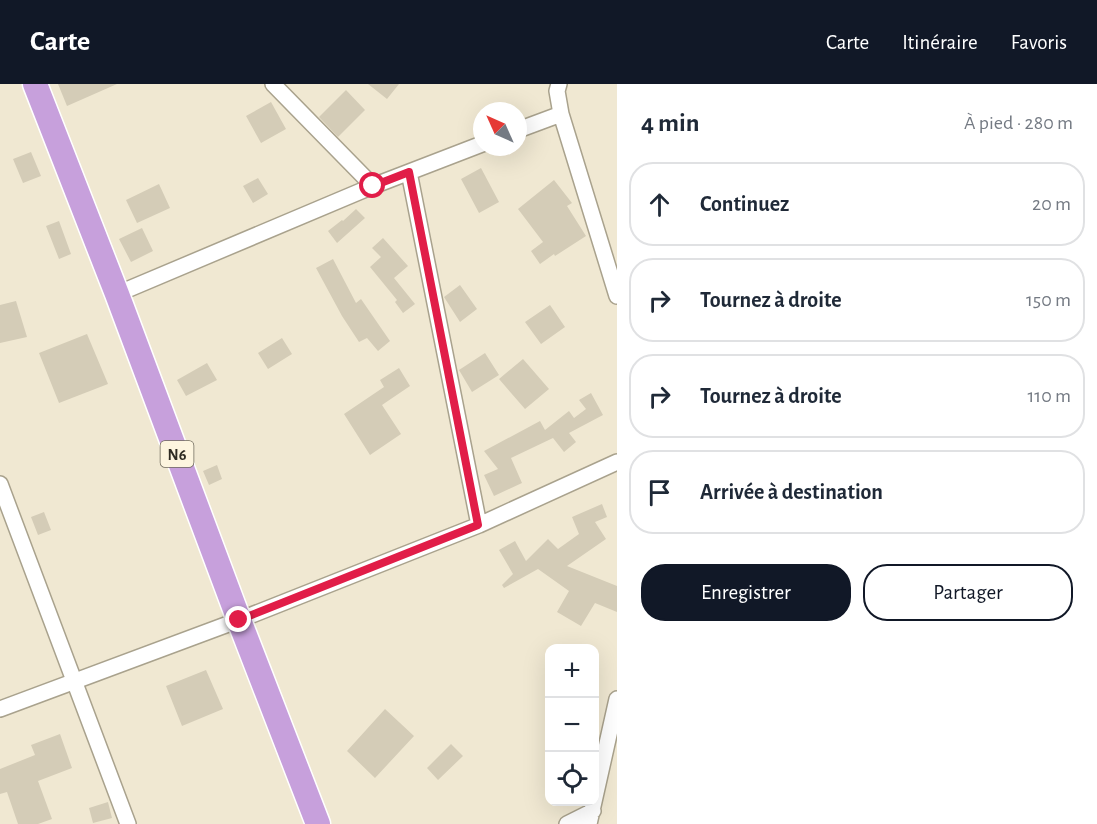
<!DOCTYPE html>
<html lang="fr">
<head>
<meta charset="utf-8">
<style>
	:root { --surface:#fff; --page:#f2f2f3; --text:#1f2937; --muted:#747a83; --line:#e0e1e3; --accent:#111827 }
	body { margin:0; font-family:"Alegreya Sans",sans-serif; background:var(--page); color:var(--text) }
	.controls { position:absolute; right:18px; bottom:18px; display:grid; overflow:hidden; border-radius:12px; box-shadow:0 6px 24px #0002 }
	.controls button { width:54px; height:54px; display:grid; place-items:center; padding:0; border:0; border-bottom:2px solid var(--line); background:var(--surface); color:var(--text); font:30px sans-serif }
	.compass { position:absolute; left:473px; top:18px; width:54px; height:54px; border-radius:50%; background:var(--surface); box-shadow:0 6px 24px #0002; rotate:315deg }
	.stop { position:absolute; width:18px; height:18px; margin:-14px; border:4px solid #e11d48; border-radius:50%; background:#fff }
	.stop.end { background:#e11d48; border-color:#fff; box-shadow:0 2px 6px #0008 }
	.list { margin:0; padding:0; list-style:none }
	h2 { display:flex; justify-content:space-between; align-items:center; height:78px; margin:0; padding:0 24px; font-size:26px }
	h2 small { font-size:20px; font-weight:400; color:var(--muted) }
	.list li { display:grid; grid-template-columns:39px 1fr auto; gap:18px; align-items:center; box-sizing:border-box; height:84px; margin:0 12px 12px; padding:0 12px; border:2px solid var(--line); border-radius:24px }
	.list b { display:block; font-size:22px; white-space:nowrap }
	.list em { font-size:20px; font-style:normal; color:var(--muted) }
	.actions { display:flex; gap:12px; padding:18px 24px }
	.actions a { flex:1; padding:14px 0; border:2px solid var(--accent); border-radius:24px; text-align:center; font-size:21px; color:var(--accent) }
	.actions .main { background:var(--accent); color:#fff }
	.icon { flex:none; width:33px; height:33px; fill:none; stroke:currentColor; stroke-width:2; stroke-linecap:round; stroke-linejoin:round }
	.map { position:relative; flex:none; width:617px; height:740px; overflow:hidden }
	header { display:flex; align-items:center; gap:36px; box-sizing:border-box; height:84px; padding:0 30px; background:var(--accent); color:#fff }
	header strong { font-size:28px }
	nav { display:flex; gap:33px; margin-inline-start:auto; font-size:21px }
	main { display:flex }
	aside { flex:1; background:var(--surface) }
	.map>svg:first-child { display:block }
</style>
</head>
<body>
<header>
<strong>Carte</strong>
<nav><a>Carte</a><a>Itinéraire</a><a>Favoris</a></nav>
</header>
<main>
<div class="map">
<svg width="617" height="740" viewBox="0 0 617 740">
	<rect width="100%" height="100%" fill="#f0e8d2"/>
	<path fill="#d4ccb7" d="M58,0h59l-50,22z
		M368,0h31l-12,15z
		M346,6l19,20 -27,27 -19,-20z
		M271,18l15,27 -25,14 -15,-27z
		M31,68l10,24 -18,7 -10,-24z
		M481,84l18,34 -20,11 -18,-34z
		M258,94l10,16 -15,9 -10,-17z
		M554,96l18,23 -5,3 19,30 -31,20 -1,-2 -14,10 -9,-13 12,-9 -25,-33z
		M159,100l11,24 -33,15 -11,-23z
		M356,125l9,9 -28,25 -9,-12 14,-11 1,1z
		M59,137l12,33 -12,5 -13,-33z
		M142,144l11,23 -22,11 -12,-23z
		M383,154l25,28 -14,12 21,26 -12,9 -8,-11 2,-2 -27,-33 11,-10 -9,-9z
		M333,175l23,44 5,-4 29,42 -12,10 -11,-13 -8,4 -17,-26 -26,-48z
		M460,201l17,24 -17,13 -16,-25z
		M16,217l11,36 -27,6v-38z
		M550,221l15,22 -24,17 -16,-22z
		M87,250l21,50 -49,19 -20,-50z
		M282,254l10,16 -24,15 -10,-16z
		M485,269l14,22 -27,17 -13,-22z
		M523,275l26,30 -24,20 -26,-30z
		M207,279l10,17 -31,16 -9,-16z
		M399,284l11,18 -28,19 19,29 -31,21 -26,-41 40,-27 -4,-7z
		M591,309l12,22 -34,18 7,9 -12,10 -11,-14 -42,20 11,25 -28,13 -10,-21 14,-6 -14,-18 56,-30 5,9 24,-19 5,7 12,-9 -7,-9z
		M217,381l5,14 -13,6 -6,-14z
		M602,420l5,13 -12,5 11,17 -39,27 50,20v26l-22,-9 -14,23 -24,-14 12,-21 -31,-22 -34,19 -2,-3 11,-11 -14,-24 16,-9 11,20 22,-22 10,10 21,-15 -7,-17z
		M44,428l7,18 -13,5 -7,-18z
		M206,586l17,39 -41,17 -16,-40z
		M385,625l29,27 -39,42 -28,-27z
		M60,650l12,34 -34,13 14,38 -14,5h-20l-11,-32 -7,2v-25l35,-14 -4,-10z
		M451,660l12,12 -25,24 -11,-12z
		M108,718l4,16 -19,5 -4,-15z"/>
	<g fill="none" stroke-linecap="round" stroke-linejoin="round">
		<g stroke="#a9a28d" stroke-width="18">
			<path id="minor" d="M273,0l100,102
				M559,0l-2,7 4,23 56,182
				M518,46l43,-16
				M409,88l70,353
				M117,210l256,-108 109,-42
				M0,400l128,340
				M0,625l239,-89 240,-95 138,-63
				M567,740l26,-13
				M589,740l28,-125"/>
		</g>
		<g stroke="#fff" stroke-width="27">
			<path id="trunk" d="M35,0l82,210 122,326 79,204"/>
		</g>
		<use href="#minor" stroke="#fff" stroke-width="15"/>
		<use href="#trunk" stroke="#c7a0dc" stroke-width="24"/>
	</g>
	<g fill="none" stroke-linecap="round" stroke-linejoin="round">
		<path stroke="#e11d48" stroke-width="8" d="M239,536l239,-95 -69,-353 -36,14"/>
	</g>
	<g text-anchor="middle" stroke-width="4.5" stroke-linejoin="round" paint-order="stroke">
		<rect fill="#fdf5df" stroke="#6d685b" stroke-width="1.5" x="160.5" y="357" width="33" height="26" rx="4.5"/>
		<g font-size="16" font-weight="bold" fill="#2f2c23">
			<text x="177" y="376">N6</text>
		</g>
	</g>
</svg>
<div class="controls">
<button>+</button>
<button>−</button>
<button><svg class="icon" aria-label="locate" viewBox="0 0 24 24"><circle cx="12" cy="12" r="6"/><path d="M12 2v4M12 18v4M2 12h4M18 12h4"/></svg></button>
</div>
<svg class="compass" viewBox="-18 -18 36 36"><path d="M0-13l5 13h-10z" fill="#e53935"/><path d="M0 13l5-13h-10z" fill="#747a83"/></svg>
<div class="stop" style="left:373px;top:102px"></div>
<div class="stop end" style="left:239px;top:536px"></div>
</div>
<aside>
<h2>4 min<small>À pied · 280 m</small></h2>
<ul class="list">
<li><svg class="icon" aria-label="ahead" viewBox="0 0 24 24"><path d="M12 20V5M6 11l6-6 6 6"/></svg><div><b>Continuez</b></div><em>20 m</em></li>
<li><svg class="icon" aria-label="right" viewBox="0 0 24 24"><path d="M7 20v-9h11M14 6l5 5-5 5"/></svg><div><b>Tournez à droite</b></div><em>150 m</em></li>
<li><svg class="icon" aria-label="right" viewBox="0 0 24 24"><path d="M7 20v-9h11M14 6l5 5-5 5"/></svg><div><b>Tournez à droite</b></div><em>110 m</em></li>
<li><svg class="icon" aria-label="arrive" viewBox="0 0 24 24"><path d="M6 21V4h12l-3 4 3 4H6"/></svg><div><b>Arrivée à destination</b></div></li>
</ul>
<div class="actions"><a class="main">Enregistrer</a><a>Partager</a></div>
</aside>
</main>
</body>
</html>
